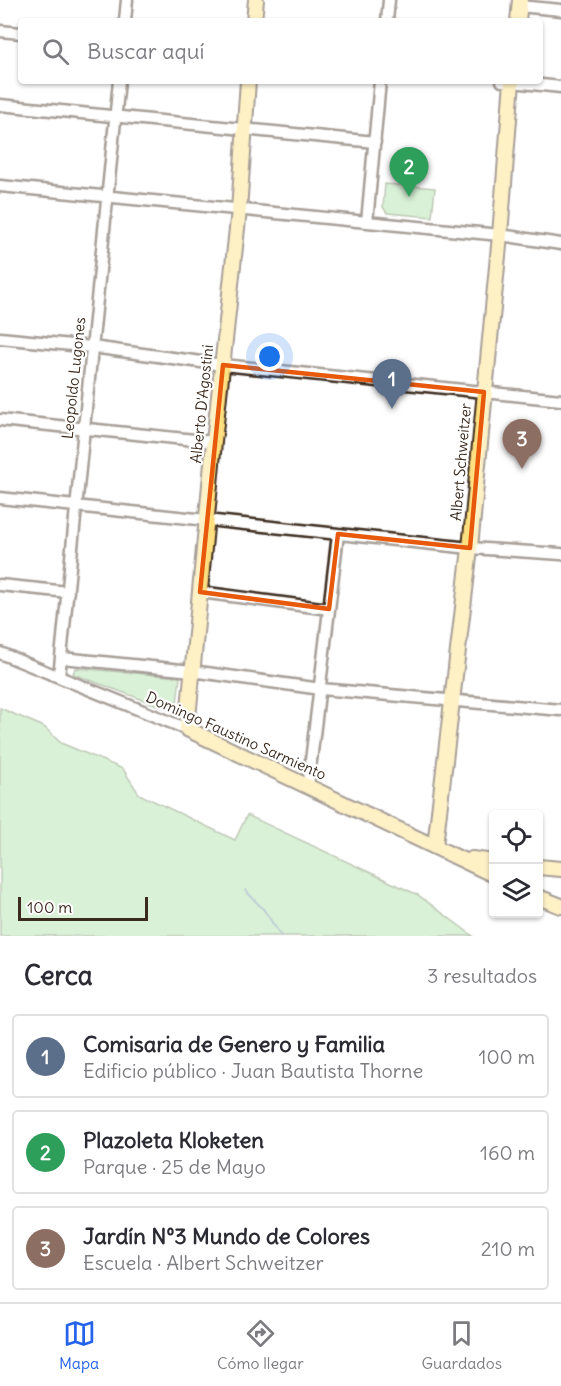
<!DOCTYPE html>
<html lang="es">
<head>
<meta charset="utf-8">
<style>
	:root { --surface:#fff; --page:#f2f2f3; --text:#2b2b33; --muted:#7c7c81; --line:#e1e1e2; --accent:#2563eb }
	body { margin:0; font-family:Delius,sans-serif; background:var(--page); color:var(--text) }
	.controls { position:absolute; right:18px; bottom:18px; display:grid; overflow:hidden; border-radius:6px; box-shadow:0 2px 4px #0004 }
	.controls button { width:54px; height:54px; display:grid; place-items:center; padding:0; border:0; border-bottom:2px solid var(--line); background:var(--surface); color:var(--text); font:30px sans-serif }
	.scale { position:absolute; left:18px; bottom:15px; width:130px; box-sizing:border-box; padding-left:6px; border:3px solid #3b2a1e; border-top:0; font-size:16px; line-height:21px; white-space:nowrap; color:#3b2a1e; -webkit-text-stroke:4px #fff; paint-order:stroke }
	.you { position:absolute; left:270px; top:357px; width:21px; height:21px; margin:-15px; border:4px solid #fff; border-radius:50%; background:#1a73e8; box-shadow:0 0 0 9px #1a73e833 }
	.badge { display:grid; place-items:center; width:39px; height:39px; border-radius:50%; background:var(--accent); color:#fff; font-size:20px; font-weight:700 }
	.pin { position:absolute; translate:-50% -50px; filter:drop-shadow(0 2px 3px #0008) }
	.pin::after { content:''; position:absolute; top:32px; width:21px; height:18px; background:inherit; clip-path:polygon(0 0,100% 0,50% 100%) }
	.list { margin:0; padding:0; list-style:none }
	h2 { display:flex; justify-content:space-between; align-items:center; height:78px; margin:0; padding:0 24px; font-size:26px }
	h2 small { font-size:20px; font-weight:400; color:var(--muted) }
	.list li { display:grid; grid-template-columns:39px 1fr auto; gap:18px; align-items:center; box-sizing:border-box; height:84px; margin:0 12px 12px; padding:0 12px; border:2px solid var(--line); border-radius:6px }
	.list b { display:block; font-size:22px; white-space:nowrap }
	.list p { margin:0; font-size:20px; white-space:nowrap; color:var(--muted) }
	.list em { font-size:20px; font-style:normal; color:var(--muted) }
	.icon { flex:none; width:33px; height:33px; fill:none; stroke:currentColor; stroke-width:2; stroke-linecap:round; stroke-linejoin:round }
	.map { position:relative; flex:none; width:561px; height:936px; overflow:hidden }
	.search { position:absolute; background:var(--surface); box-shadow:0 2px 4px #0004; left:18px; right:18px; top:18px; height:66px; display:flex; align-items:center; gap:15px; box-sizing:border-box; padding:0 21px; border-radius:6px; color:var(--muted); font-size:22px }
	.sheet { height:366px; background:var(--surface) }
	nav { display:flex; justify-content:space-around; align-items:center; box-sizing:border-box; height:84px; border-top:2px solid var(--line); background:var(--surface); font-size:16px; color:var(--muted) }
	nav a { display:grid; justify-items:center; gap:3px }
	nav .on { color:var(--accent) }
	.map>svg:first-child { display:block }
</style>
</head>
<body>
<div class="map">
<svg width="561" height="936" viewBox="0 0 561 936">
	<rect width="100%" height="100%" fill="#fff"/>
	<filter id="ink" filterUnits="userSpaceOnUse"><feTurbulence type="fractalNoise" baseFrequency=".0167" numOctaves="2"/><feDisplacementMap in="SourceGraphic" scale="12" xChannelSelector="R" yChannelSelector="G"/><feConvolveMatrix kernelMatrix="1 2 1 2 8 2 1 2 1" color-interpolation-filters="sRGB"/></filter>
	<g filter="url(#ink)">
		<path fill="#aae1a4" stroke="#728661" stroke-width="1.5" d="M385,184l50,4 -3,29 -45,-4 -4,-6z
			M75,668l105,9 -4,35 -103,-38z
			M0,708l44,19 17,16 62,26 16,25 96,46 12,-25 171,80 55,41h-473z"/>
		<g fill="none" stroke-linecap="round" stroke-linejoin="round">
			<path stroke="#7592a3" stroke-width="2" d="M245,890l19,20 17,26"/>
			<g stroke="#3b2a1e" stroke-width="15">
				<path id="minor" d="M519,6l42,4
					M125,21l2,-21
					M387,21l2,-21
					M0,31l21,2
					M502,81l59,6
					M0,105l375,37
					M0,186l500,49 61,9
					M367,222l13,-141
					M0,338l92,9 131,18 338,35
					M0,420l214,22
					M0,498l470,50 91,6
					M0,585l68,7
					M200,592l129,17
					M0,653l187,76
					M62,658l130,13 129,18 240,21
					M59,677l60,-596
					M308,786l30,-252"/>
			</g>
			<g stroke="#3b2a1e" stroke-width="18">
				<path id="major" d="M254,21l2,-21
					M518,21l2,-21
					M248,81l-9,129 -25,232 -27,287 307,146
					M435,846l35,-298 30,-313 12,-154
					M472,859l22,3
					M538,867l23,2
					M538,897l23,9"/>
			</g>
			<use href="#minor" stroke="#fff" stroke-width="10"/>
			<use href="#major" stroke="#ffdf80" stroke-width="14"/>
		</g>
	</g>
	<path d="M0 0H561V936H0ZM223,365l261,27 -14,156 -132,-14 -9,75 -129,-17z" fill="#fff" fill-opacity=".55" fill-rule="evenodd"/>
	<path fill="none" stroke="#e8590c" stroke-width="4.5" stroke-linejoin="round" d="M223,365l261,27 -14,156 -132,-14 -9,75 -129,-17z"/>
	<g text-anchor="middle" stroke-width="4.5" stroke-linejoin="round" paint-order="stroke">
		<g font-size="15" fill="#3b2a1e" stroke="#fff">
			<text transform="translate(74 378) rotate(-84)" y="5">Leopoldo Lugones</text>
			<text transform="translate(202 404) rotate(-84)" y="5">Alberto D'Agostini</text>
			<text transform="translate(461 462) rotate(-85)" y="5">Albert Schweitzer</text>
			<text transform="translate(236 736) rotate(24)" y="5">Domingo Faustino Sarmiento</text>
		</g>
	</g>
</svg>
<div class="controls">
<button><svg class="icon" aria-label="locate" viewBox="0 0 24 24"><circle cx="12" cy="12" r="6"/><path d="M12 2v4M12 18v4M2 12h4M18 12h4"/></svg></button>
<button><svg class="icon" aria-label="layers" viewBox="0 0 24 24"><path d="M12 4l9 5-9 5-9-5zM3 14l9 5 9-5"/></svg></button>
</div>
<div class="scale">100 m</div>
<div class="you"></div>
<div class="pin badge" style="left:392px;top:409px;background:#5c6f8a">1</div>
<div class="pin badge" style="left:409px;top:197px;background:#2e9e5b">2</div>
<div class="pin badge" style="left:522px;top:469px;background:#8d6e63">3</div>
<div class="search"><svg class="icon" aria-label="search" viewBox="0 0 24 24"><circle cx="10" cy="10" r="6"/><path d="M15 15l6 6"/></svg>Buscar aquí</div>
</div>
<section class="sheet">
<h2>Cerca<small>3 resultados</small></h2>
<ul class="list">
<li><span class="badge" style="background:#5c6f8a">1</span><div><b>Comisaria de Genero y Familia</b><p>Edificio público · Juan Bautista Thorne</p></div><em>100 m</em></li>
<li><span class="badge" style="background:#2e9e5b">2</span><div><b>Plazoleta Kloketen</b><p>Parque · 25 de Mayo</p></div><em>160 m</em></li>
<li><span class="badge" style="background:#8d6e63">3</span><div><b>Jardín Nº3 Mundo de Colores</b><p>Escuela · Albert Schweitzer</p></div><em>210 m</em></li>
</ul>
</section>
<nav>
<a class="on"><svg class="icon" aria-label="map" viewBox="0 0 24 24"><path d="M3 6l6-2 6 2 6-2v14l-6 2-6-2-6 2zM9 4v14M15 6v14"/></svg>Mapa</a>
<a><svg class="icon" aria-label="directions" viewBox="0 0 24 24"><path d="M12 3l9 9-9 9-9-9zM9 14v-3h6M13 9l2 2-2 2"/></svg>Cómo llegar</a>
<a><svg class="icon" aria-label="saved" viewBox="0 0 24 24"><path d="M7 4h10v16l-5-4-5 4z"/></svg>Guardados</a>
</nav>
</body>
</html>
